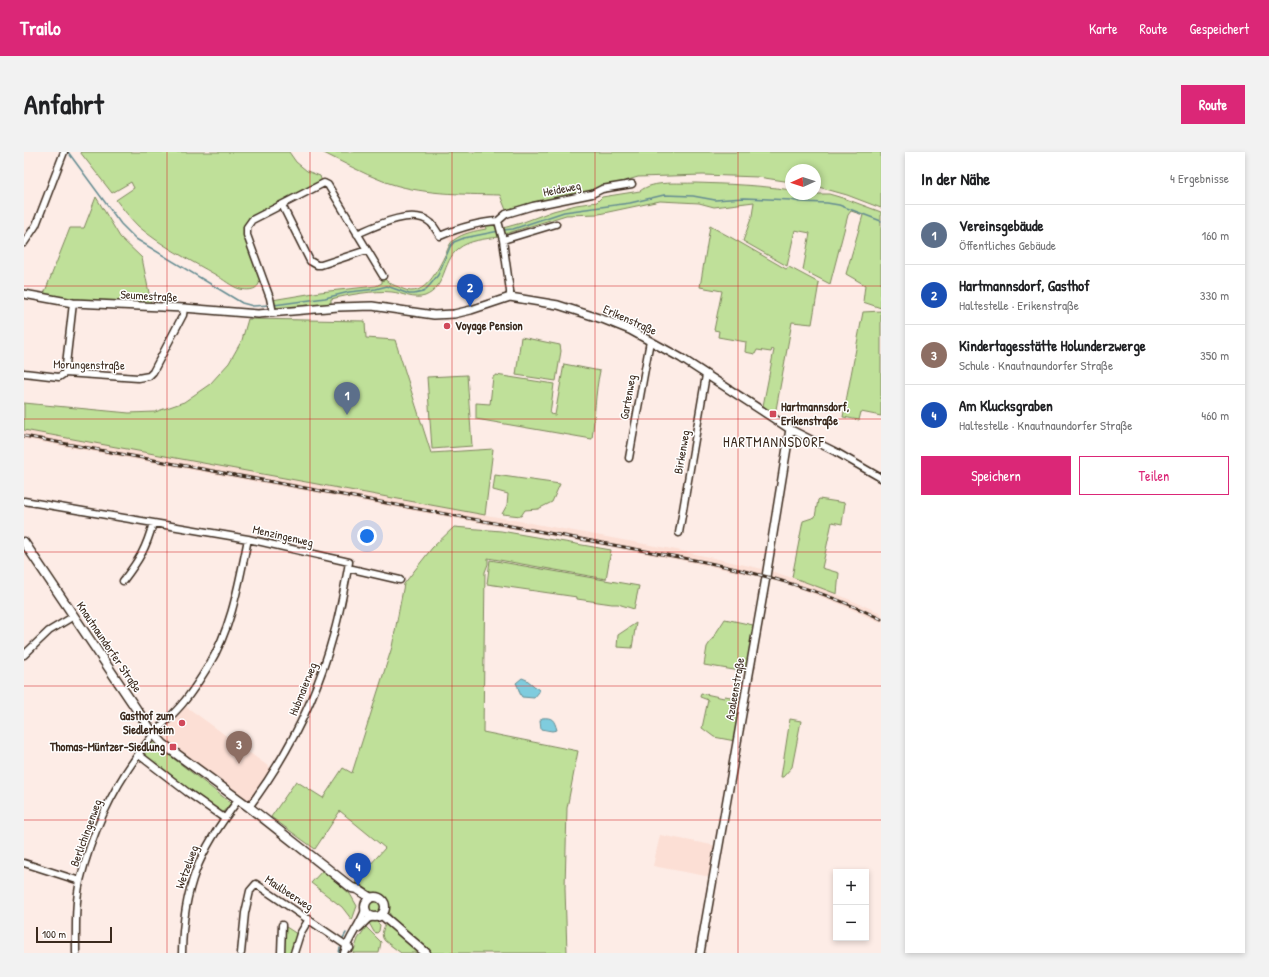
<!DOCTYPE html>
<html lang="de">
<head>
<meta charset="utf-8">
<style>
	:root { --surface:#fff; --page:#f2f2f2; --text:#202124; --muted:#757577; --line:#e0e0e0; --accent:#db2777 }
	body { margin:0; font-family:"Patrick Hand",sans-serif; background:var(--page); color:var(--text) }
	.controls { position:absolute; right:12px; bottom:12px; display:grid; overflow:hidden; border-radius:0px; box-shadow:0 2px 6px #0003 }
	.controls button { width:36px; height:36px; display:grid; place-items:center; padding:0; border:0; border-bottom:1px solid var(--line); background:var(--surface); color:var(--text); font:20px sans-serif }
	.compass { position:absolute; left:761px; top:12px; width:36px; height:36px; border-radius:50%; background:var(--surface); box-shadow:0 2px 6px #0003; rotate:267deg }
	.scale { position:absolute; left:12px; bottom:10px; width:76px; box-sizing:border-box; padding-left:4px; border:2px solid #3b2a1e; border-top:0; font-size:11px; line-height:14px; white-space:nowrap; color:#3b2a1e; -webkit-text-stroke:3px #fff; paint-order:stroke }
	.you { position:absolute; left:343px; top:384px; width:14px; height:14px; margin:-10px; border:3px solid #fff; border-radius:50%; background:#1a73e8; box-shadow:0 0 0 6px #1a73e833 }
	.badge { display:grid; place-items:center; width:26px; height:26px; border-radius:50%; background:var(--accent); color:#fff; font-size:13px; font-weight:700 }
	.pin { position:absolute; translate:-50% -33px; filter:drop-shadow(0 1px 2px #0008) }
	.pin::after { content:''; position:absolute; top:21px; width:14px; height:12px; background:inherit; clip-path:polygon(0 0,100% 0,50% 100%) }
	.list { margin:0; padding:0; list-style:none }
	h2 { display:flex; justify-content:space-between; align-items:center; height:52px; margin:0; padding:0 16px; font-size:17px }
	h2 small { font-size:13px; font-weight:400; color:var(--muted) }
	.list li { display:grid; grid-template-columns:26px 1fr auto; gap:12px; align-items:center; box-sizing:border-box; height:60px; padding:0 16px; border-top:1px solid var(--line) }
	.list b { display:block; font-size:15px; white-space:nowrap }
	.list p { margin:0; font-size:13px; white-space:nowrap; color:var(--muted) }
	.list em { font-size:13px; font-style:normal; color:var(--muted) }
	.actions { display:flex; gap:8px; padding:12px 16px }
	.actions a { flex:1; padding:9px 0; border:1px solid var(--accent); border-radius:0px; text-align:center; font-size:14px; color:var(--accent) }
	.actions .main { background:var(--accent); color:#fff }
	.map { position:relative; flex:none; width:857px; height:801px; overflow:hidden; border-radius:0px }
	header { display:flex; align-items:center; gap:24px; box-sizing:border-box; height:56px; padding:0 20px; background:var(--accent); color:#fff }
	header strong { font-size:19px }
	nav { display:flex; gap:22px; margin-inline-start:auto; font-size:14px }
	.intro { display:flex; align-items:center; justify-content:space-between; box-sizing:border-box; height:96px; padding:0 24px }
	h1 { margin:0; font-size:28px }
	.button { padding:10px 18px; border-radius:0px; background:var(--accent); color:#fff; font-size:14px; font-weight:700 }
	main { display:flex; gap:24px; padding:0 24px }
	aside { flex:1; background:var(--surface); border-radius:0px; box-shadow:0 2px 6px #0003 }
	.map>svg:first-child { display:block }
</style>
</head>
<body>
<header>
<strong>Trailo</strong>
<nav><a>Karte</a><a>Route</a><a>Gespeichert</a></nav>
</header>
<div class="intro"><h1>Anfahrt</h1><a class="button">Route</a></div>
<main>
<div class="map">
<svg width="857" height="801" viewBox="0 0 857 801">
	<rect width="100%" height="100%" fill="#fdece6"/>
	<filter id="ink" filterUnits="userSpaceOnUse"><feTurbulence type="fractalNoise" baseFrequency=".025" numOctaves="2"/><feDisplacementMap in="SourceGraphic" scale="8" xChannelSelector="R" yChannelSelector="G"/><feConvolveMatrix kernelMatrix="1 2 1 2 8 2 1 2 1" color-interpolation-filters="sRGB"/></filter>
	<g filter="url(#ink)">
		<path fill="#fcdfd5" d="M461,72l1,5 -15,3 -17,8 -3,2 -4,-3 4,-4 18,-7z
			M0,278l653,120 86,19 -2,8 -86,-18 -651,-120z
			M747,419l49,16 61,26v10l-41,-19 -50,-19 -21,-6z
			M160,553l88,64 -23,34 -83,-62 -7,-8z
			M636,683l57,11 -6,31 -58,-11z"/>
		<path fill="#bfe099" stroke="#7d855c" d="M56,0h209l7,10 11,9 13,5 2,6 -75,41 13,55c0,12 -10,13 -20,11 -8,-2 -17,-10 -24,-14 -26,-15 -55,-29 -78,-49 -8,-8 -15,-17 -22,-26l18,-12 -3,-6 -19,11z
			M298,0h559v56l-34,-13 -32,-9v-16h-24v12l-33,-5 -55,-2 -65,2 -53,16 -54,10 -25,7 -6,-15c-39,-1 -80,0 -117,-14 -21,-8 -41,-19 -61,-29z
			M671,31c32,1 64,2 96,7v4h38l17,5 35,13v96l-18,-6 2,-17 -19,-11 17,-59 -12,-4 -3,4 -18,69 -27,-14 7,-37 -15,-3 -8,36 -44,-25 9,-25 2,-14 -40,5 -15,-4 -39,-2 -61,13 -33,1 -61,19 -2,-6 18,-5 32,-12 23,-6 21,-3 5,-5 38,-6c14,-11 38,-7 55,-8z
			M72,45l24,40 22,21 9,45 -78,-4 -29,-5 26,-66h14z
			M461,72c9,0 16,3 14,13 -14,2 -30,3 -41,12 -16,13 -12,39 -33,47 -11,4 -23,-3 -33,-4 -18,-2 -44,3 -61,7v5l-53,7 -5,-4 -1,-7 48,-8 56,-6 6,-3v-3l2,-2c4,6 13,8 19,11 22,10 35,-20 43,-36 2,-4 4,-11 8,-13 9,-7 21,-9 32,-11z
			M686,74l22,12 54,31 3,-2 30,16 -7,41 -20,-2 -17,93 -12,-9 11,-56 -2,-1 -1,3 -14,-2 -2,4 -10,-2 1,-10 -28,-5 1,-6 -5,-1 8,-39 -22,-4z
			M857,159v105l-20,-4 -2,8 -16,-3 20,-105z
			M224,167l117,2 1,17 29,2 36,113 62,-4 -8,66 -461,-85v-27l105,10 26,-1 29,-10 26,-18 19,-21 13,-23z
			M497,185l39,8 1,6 -5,30 -40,-6z
			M540,212l36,7c-5,22 -5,45 -8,68l-116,-20v-16l14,1 3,-27 3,-2 58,9 -4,30 5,1z
			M443,223l5,71 -40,3 -5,-72z
			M471,323l65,9 -8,18 -14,7 -13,1 -4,6 -19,-2 5,-9 1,-11 -15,-4z
			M795,347l26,4 -3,21 -10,-2 -10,46 17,5 -2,21 -45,-17 11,-56 12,-4 3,-17z
			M430,375l47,4 110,19 -5,29 -118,-21v6l-3,8 -2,160 95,19 -11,57 -2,80 2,65h-138l-37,-36c-5,-6 -4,-13 -9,-19l-13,-4 -15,-12 30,-34 -45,-37 -25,38 -44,-32 25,-36 27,17 20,-30 9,5 40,-126 12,-63 28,-36z
			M466,408l149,26 -5,23 -16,-5h-6l-35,-5v-2l-90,-13z
			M701,467l28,6 -1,3 2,1 -8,43 -42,-7 3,-18z
			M612,471l-4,25 -15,-1 1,-12z
			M677,541l23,5 1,-2 17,3 -7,42 -21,-4 -12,-9 6,-28 -8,-3z
			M766,567l11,2 -9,46 -9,10h-2z
			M127,589l80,62 -9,10 -4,-1 -76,-58z
			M299,718l27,24 7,12 -5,14 -10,-13 -31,-24z
			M345 755a6 6 0 1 1 12 0a6 6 0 1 1-12 0Z
			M350,767l6,6 -1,6 -2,2 -3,-1 -6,-11z
			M362,771l36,30h-21l-16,-12c-5,-5 -2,-12 1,-18z
			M259,773l14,9 -5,14 1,1v4h-11z
			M342,775l15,15 -2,11h-26l5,-14z"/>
		<path fill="#7fccde" stroke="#648b91" d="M498,526l5,2 12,10v2l-5,6 -12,-1c-3,-3 -3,-10 -6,-14z
			M518,566c11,-1 12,2 15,12l-5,1 -11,-2 -1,-8z"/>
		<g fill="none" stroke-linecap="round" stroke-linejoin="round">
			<path stroke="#648b91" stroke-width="1.5" d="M44,0l53,72 15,15 106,64 11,3 17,-1
				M479,78l10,-1 51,-17 66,-9 34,-8 29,1 22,4 29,-2 47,2 9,2 27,1 12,2 42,16
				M250,153l51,-7 24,-6 27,-3 11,-3 22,8h5l9,-2 7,-7 8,-10 12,-28 4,-5 10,-4 35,-7
				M319,786l3,-5
				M315,801l1,-5"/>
			<g stroke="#3b2a1e" stroke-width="9">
				<path id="minor" d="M258,53l28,56 7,4h4l46,-15
					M474,69l5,19 7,51v6
					M333,82c18,-8 56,-27 74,-11 4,4 6,9 9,13 19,-8 37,-14 58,-15l8,-7 27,-8 59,-12 10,-5 30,-5
					M479,88l53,-16
					M0,91l12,-18 28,-73
					M249,161l-3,-15 -23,-63v-8l5,-7 72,-37 4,2 55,91
					M0,221l35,4 6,-4 73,5 11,-2 4,-4 30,-57 1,-7
					M41,221l8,-70
					M766,277l46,23 45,26
					M605,306l21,-117
					M0,349l224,38 101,23 -1,6 52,12
					M655,381l27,-158
					M99,429c16,-21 23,-32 30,-58
					M0,503l25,-24 25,-15
					M115,603l48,37 37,26
					M225,655c39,-52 68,-111 85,-174 6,-21 10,-43 14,-65
					M0,711l56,18
					M335,776l9,-9 5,-2
					M52,801c0,-24 -1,-49 4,-72 13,-54 39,-105 74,-147 9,-11 20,-20 29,-31 10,-12 18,-25 26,-38 23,-38 30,-83 39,-126
					M158,801c1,-66 17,-102 57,-154
					M217,801l4,-40 5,-22 6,-7 94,64
					M257,801l1,-28
					M270,801l6,-19 9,-15
					M320,801c5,-16 16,-28 21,-43"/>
			</g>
			<g stroke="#3b2a1e" stroke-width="10">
				<path id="tertiary" d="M0,142l49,9 111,5 74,6 80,-7 34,-1 62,9 20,-1 17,-4 39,-13 48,8 47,15 25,10 51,28 109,71 -25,154 -65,370"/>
			</g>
			<g stroke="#3b2a1e" stroke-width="11">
				<path id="secondary" d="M0,390l115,171 15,21 9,10 86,63 103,81 5,1 14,9
					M341 755a10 10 0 1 1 20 0a10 10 0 1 1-20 0Z
					M358,763l44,38"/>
			</g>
			<use href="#minor" stroke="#fff" stroke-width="6"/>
			<use href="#tertiary" stroke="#fff" stroke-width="7"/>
			<use href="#secondary" stroke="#fff" stroke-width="8"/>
			<g stroke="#3b2a1e" stroke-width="3">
				<path id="rail" d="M0,284l681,126c61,13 120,29 176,57"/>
			</g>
			<use href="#rail" stroke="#fff" stroke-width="1.5" stroke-dasharray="4.5" stroke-linecap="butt"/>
		</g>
	</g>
	<path fill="none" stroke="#d62828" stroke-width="1" stroke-opacity="0.55" d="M143,0v801M286,0v801M428,0v801M571,0v801M714,0v801M0,134h857M0,267h857M0,400h857M0,534h857M0,668h857"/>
	<g fill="#d1495b" stroke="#fff" stroke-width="1.5">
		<circle cx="423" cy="174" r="4"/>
		<rect x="745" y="258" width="8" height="8" rx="2"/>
		<circle cx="158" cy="571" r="4"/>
		<rect x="145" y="591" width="8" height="8" rx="2"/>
	</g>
	<g text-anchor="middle" stroke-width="3" stroke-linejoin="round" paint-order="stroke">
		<g font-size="12" fill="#3b2a1e" stroke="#fff">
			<text transform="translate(538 37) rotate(-11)" y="4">Heideweg</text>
			<text transform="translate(125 144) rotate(3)" y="4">Seumestraße</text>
			<text transform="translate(606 168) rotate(24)" y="4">Erikenstraße</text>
			<text transform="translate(65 213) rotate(1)" y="4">Morungenstraße</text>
			<text transform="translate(604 245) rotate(-80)" y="4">Gartenweg</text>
			<text transform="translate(658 300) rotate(-80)" y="4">Birkenweg</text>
			<text transform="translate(259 384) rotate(13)" y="4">Menzingenweg</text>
			<text transform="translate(85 495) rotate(56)" y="4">Knautnaundorfer Straße</text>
			<text transform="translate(279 537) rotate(-68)" y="4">Hubmaierweg</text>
			<text transform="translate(711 537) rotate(-80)" y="4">Azaleenstraße</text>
			<text transform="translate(62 681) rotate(-70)" y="4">Berlichingenweg</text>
			<text transform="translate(163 715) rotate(-70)" y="4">Wetzelweg</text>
			<text transform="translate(265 741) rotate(33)" y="4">Maulbeerweg</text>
		</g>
		<g font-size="12" font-weight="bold" fill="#3b2a1e" stroke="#fff" text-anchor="start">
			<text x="431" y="178">Voyage Pension</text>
			<text x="757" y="259">Hartmannsdorf,<tspan x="757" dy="14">Erikenstraße</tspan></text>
			<text x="150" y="568" text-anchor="end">Gasthof zum<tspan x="150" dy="14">Siedlerheim</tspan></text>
			<text x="141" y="599" text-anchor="end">Thomas-Müntzer-Siedlung</text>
		</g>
		<g font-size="14" letter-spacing="1" fill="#3b2a1e" stroke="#fff">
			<text x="750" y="295">HARTMANNSDORF</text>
		</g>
	</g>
</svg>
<div class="controls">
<button>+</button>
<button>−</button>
</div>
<svg class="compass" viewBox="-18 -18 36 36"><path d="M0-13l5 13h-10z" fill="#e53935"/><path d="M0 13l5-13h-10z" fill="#757577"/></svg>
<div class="scale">100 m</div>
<div class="you"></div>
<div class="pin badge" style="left:323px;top:263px;background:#5c6f8a">1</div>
<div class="pin badge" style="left:446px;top:155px;background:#1a4fb4">2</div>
<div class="pin badge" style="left:215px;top:612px;background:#8d6e63">3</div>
<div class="pin badge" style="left:334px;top:734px;background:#1a4fb4">4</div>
</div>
<aside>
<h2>In der Nähe<small>4 Ergebnisse</small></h2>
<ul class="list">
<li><span class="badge" style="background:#5c6f8a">1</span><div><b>Vereinsgebäude</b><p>Öffentliches Gebäude</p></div><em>160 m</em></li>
<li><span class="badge" style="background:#1a4fb4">2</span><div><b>Hartmannsdorf, Gasthof</b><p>Haltestelle · Erikenstraße</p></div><em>330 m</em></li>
<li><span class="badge" style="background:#8d6e63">3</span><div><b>Kindertagesstätte Holunderzwerge</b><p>Schule · Knautnaundorfer Straße</p></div><em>350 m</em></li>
<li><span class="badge" style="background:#1a4fb4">4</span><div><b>Am Klucksgraben</b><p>Haltestelle · Knautnaundorfer Straße</p></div><em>460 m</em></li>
</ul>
<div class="actions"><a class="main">Speichern</a><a>Teilen</a></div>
</aside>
</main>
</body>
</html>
